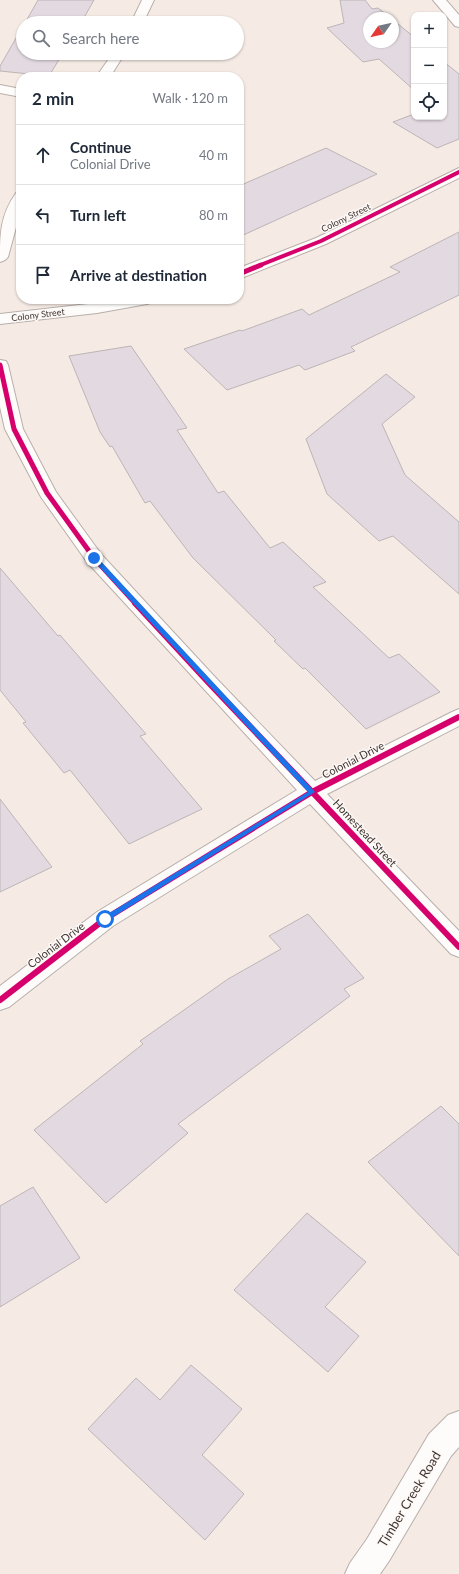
<!DOCTYPE html>
<html lang="en">
<head>
<meta charset="utf-8">
<style>
	:root { --surface:#fff; --page:#f6f6f7; --text:#1f2937; --muted:#747a83; --line:#e0e1e3 }
	body { margin:0; font-family:Lato,sans-serif; background:var(--page); color:var(--text) }
	.controls { position:absolute; right:12px; top:12px; display:grid; overflow:hidden; border-radius:8px; box-shadow:0 1px 3px #0004 }
	.controls button { width:36px; height:36px; display:grid; place-items:center; padding:0; border:0; border-bottom:1px solid var(--line); background:var(--surface); color:var(--text); font:20px sans-serif }
	.compass { position:absolute; left:363px; top:12px; width:36px; height:36px; border-radius:50%; background:var(--surface); box-shadow:0 1px 3px #0004; rotate:236deg }
	.stop { position:absolute; width:12px; height:12px; margin:-9px; border:3px solid #1a73e8; border-radius:50%; background:#fff }
	.stop.end { background:#1a73e8; border-color:#fff; box-shadow:0 1px 4px #0008 }
	.list { margin:0; padding:0; list-style:none }
	h2 { display:flex; justify-content:space-between; align-items:center; height:52px; margin:0; padding:0 16px; font-size:17px }
	h2 small { font-size:13px; font-weight:400; color:var(--muted) }
	.list li { display:grid; grid-template-columns:26px 1fr auto; gap:12px; align-items:center; box-sizing:border-box; height:60px; padding:0 16px; border-top:1px solid var(--line) }
	.list b { display:block; font-size:15px; white-space:nowrap }
	.list p { margin:0; font-size:13px; white-space:nowrap; color:var(--muted) }
	.list em { font-size:13px; font-style:normal; color:var(--muted) }
	.icon { flex:none; width:22px; height:22px; fill:none; stroke:currentColor; stroke-width:2; stroke-linecap:round; stroke-linejoin:round }
	.map { position:relative; flex:none; width:459px; height:1574px; overflow:hidden }
	.search { position:absolute; background:var(--surface); box-shadow:0 1px 3px #0004; left:16px; top:16px; width:228px; height:44px; display:flex; align-items:center; gap:10px; box-sizing:border-box; padding:0 14px; border-radius:22px; color:var(--muted); font-size:15px }
	.panel { position:absolute; background:var(--surface); box-shadow:0 1px 3px #0004; left:16px; top:72px; width:228px; height:232px; border-radius:16px }
	.map>svg:first-child { display:block }
</style>
</head>
<body>
<div class="map">
<svg width="459" height="1574" viewBox="0 0 459 1574">
	<rect width="100%" height="100%" fill="#f6eae4"/>
	<path fill="#e3d9e0" stroke="#bcb5b6" d="M38,0h56l-13,23h-56z
		M340,0h25l7,9 6,-1 13,10h-22v24h24v-22l21,17v53l-35,-31 -16,3 -36,-34 17,-5z
		M23,26v27h40l-14,23 -49,-5v-5z
		M444,62l15,12v65l-22,9 -44,-26 21,-8v3h30z
		M326,148l51,26 -138,63v-51z
		M459,232v63l-108,52 4,4 -50,19 -6,-5 -72,25 -43,-41 56,-19 2,1 60,-22 7,6 91,-43 -10,-5z
		M131,346l56,82 -10,2 41,63 6,-2 46,57 13,-6 43,40 -13,5 76,71 10,-4 41,38 -74,37 -61,-61 -2,1 -29,-28 2,-1 -83,-82 -43,-57 -5,2 -33,-57 -2,1 -10,-15 -31,-76z
		M386,374l29,23 -33,27 23,51 54,47v72l-66,-58 -14,5 -52,-47 -21,-55z
		M0,568l58,68 2,-1 86,99 -6,2 62,73 -73,35 -59,-74 -6,3 -41,-50 3,-1 -26,-32z
		M0,799l52,68 -52,25z
		M308,914l56,64 -20,11 6,7 -172,128 10,9 -82,70 -72,-73 109,-86 -3,-3 88,-62 53,-30 -12,-13z
		M441,1106l18,18v132l-91,-94z
		M33,1187l47,71 -80,49v-101z
		M307,1213l59,49 -41,45 34,29 -31,36 -94,-82z
		M191,1365l51,44 -40,46 42,39 -39,46 -117,-111 48,-51 24,22z"/>
	<g fill="none" stroke-linecap="round" stroke-linejoin="round">
		<g stroke="#b8afaa" stroke-width="2">
			<path id="street" d="M142,0h12l-11,23h-12z
				M433,0h13l13,15v12l-4,-1z
				M113,53h12l-15,24h-14z
				M0,85l21,4v8l-21,-4z
				M459,168v10l-133,66 -87,35v-11l77,-30z
				M21,192v17l-13,48 -3,3 -5,2c0,-28 0,-46 16,-69z
				M120,299h35l-2,3 -6,2 -50,9 -97,11v-10l97,-11z
				M0,360l6,1 2,4 15,64 33,63 45,62 113,122 101,105 137,-69 7,-3v17l-132,68 132,137v26l-8,-3 -141,-150 -197,122 -104,81 -9,3v-24l97,-74 200,-122 -210,-228 -46,-65 -36,-68 -5,-22z"/>
		</g>
		<g stroke="#b8afaa" stroke-width="2">
			<path id="secondary" d="M459,1411v36l-8,9 -62,105 -9,13h-35l5,-11 17,-24 62,-105 19,-19z"/>
		</g>
		<use href="#street" fill="#fefcfb" fill-rule="evenodd"/>
		<use href="#secondary" fill="#fefcfb" fill-rule="evenodd"/>
		<g stroke="#fdf8f6" stroke-width="5.5">
			<path id="cycleway-far2" d="M258,266l63,-25 138,-69"/>
		</g>
		<g stroke="#fdf8f6" stroke-width="7">
			<path id="cycleway-far1" d="M239,274l22,-9
				M0,365l14,64 33,64 47,65 42,46"/>
		</g>
		<g stroke="#fdf8f6" stroke-width="8">
			<path id="cycleway" d="M135,603l72,78 252,266
				M0,1000l105,-81 207,-127 147,-75"/>
		</g>
		<use href="#cycleway-far2" stroke="#d6006c" stroke-width="4"/>
		<use href="#cycleway-far1" stroke="#d6006c" stroke-width="5"/>
		<use href="#cycleway" stroke="#d6006c" stroke-width="6"/>
	</g>
	<path fill="#1a73e8" d="M92,556h4l219,236 -210,130 -2,-1v-4l205,-125 -216,-233z"/>
	<g text-anchor="middle" stroke-width="3" stroke-linejoin="round" paint-order="stroke">
		<g font-size="9" fill="#3e3531" stroke="#fdf8f6">
			<text transform="translate(346 218) rotate(-26)" y="3">Colony Street</text>
			<text transform="translate(38 315) rotate(-7)" y="3">Colony Street</text>
		</g>
		<g font-size="11" fill="#3e3531" stroke="#fdf8f6">
			<text transform="translate(353 760) rotate(-27)" y="4">Colonial Drive</text>
			<text transform="translate(365 833) rotate(47)" y="4">Homestead Street</text>
			<text transform="translate(56 945) rotate(-37)" y="4">Colonial Drive</text>
		</g>
		<g font-size="13" fill="#3e3531" stroke="#fdf8f6">
			<text transform="translate(409 1499) rotate(-59)" y="5">Timber Creek Road</text>
		</g>
	</g>
</svg>
<div class="controls">
<button>+</button>
<button>−</button>
<button><svg class="icon" aria-label="locate" viewBox="0 0 24 24"><circle cx="12" cy="12" r="6"/><path d="M12 2v4M12 18v4M2 12h4M18 12h4"/></svg></button>
</div>
<svg class="compass" viewBox="-18 -18 36 36"><path d="M0-13l5 13h-10z" fill="#e53935"/><path d="M0 13l5-13h-10z" fill="#747a83"/></svg>
<div class="stop" style="left:105px;top:919px"></div>
<div class="stop end" style="left:94px;top:558px"></div>
<div class="search"><svg class="icon" aria-label="search" viewBox="0 0 24 24"><circle cx="10" cy="10" r="6"/><path d="M15 15l6 6"/></svg>Search here</div>
<section class="panel">
<h2>2 min<small>Walk · 120 m</small></h2>
<ul class="list">
<li><svg class="icon" aria-label="ahead" viewBox="0 0 24 24"><path d="M12 20V5M6 11l6-6 6 6"/></svg><div><b>Continue</b><p>Colonial Drive</p></div><em>40 m</em></li>
<li><svg class="icon" aria-label="left" viewBox="0 0 24 24"><path d="M17 20v-9H6M10 6l-5 5 5 5"/></svg><div><b>Turn left</b></div><em>80 m</em></li>
<li><svg class="icon" aria-label="arrive" viewBox="0 0 24 24"><path d="M6 21V4h12l-3 4 3 4H6"/></svg><div><b>Arrive at destination</b></div></li>
</ul>
</section>
</div>
</body>
</html>
